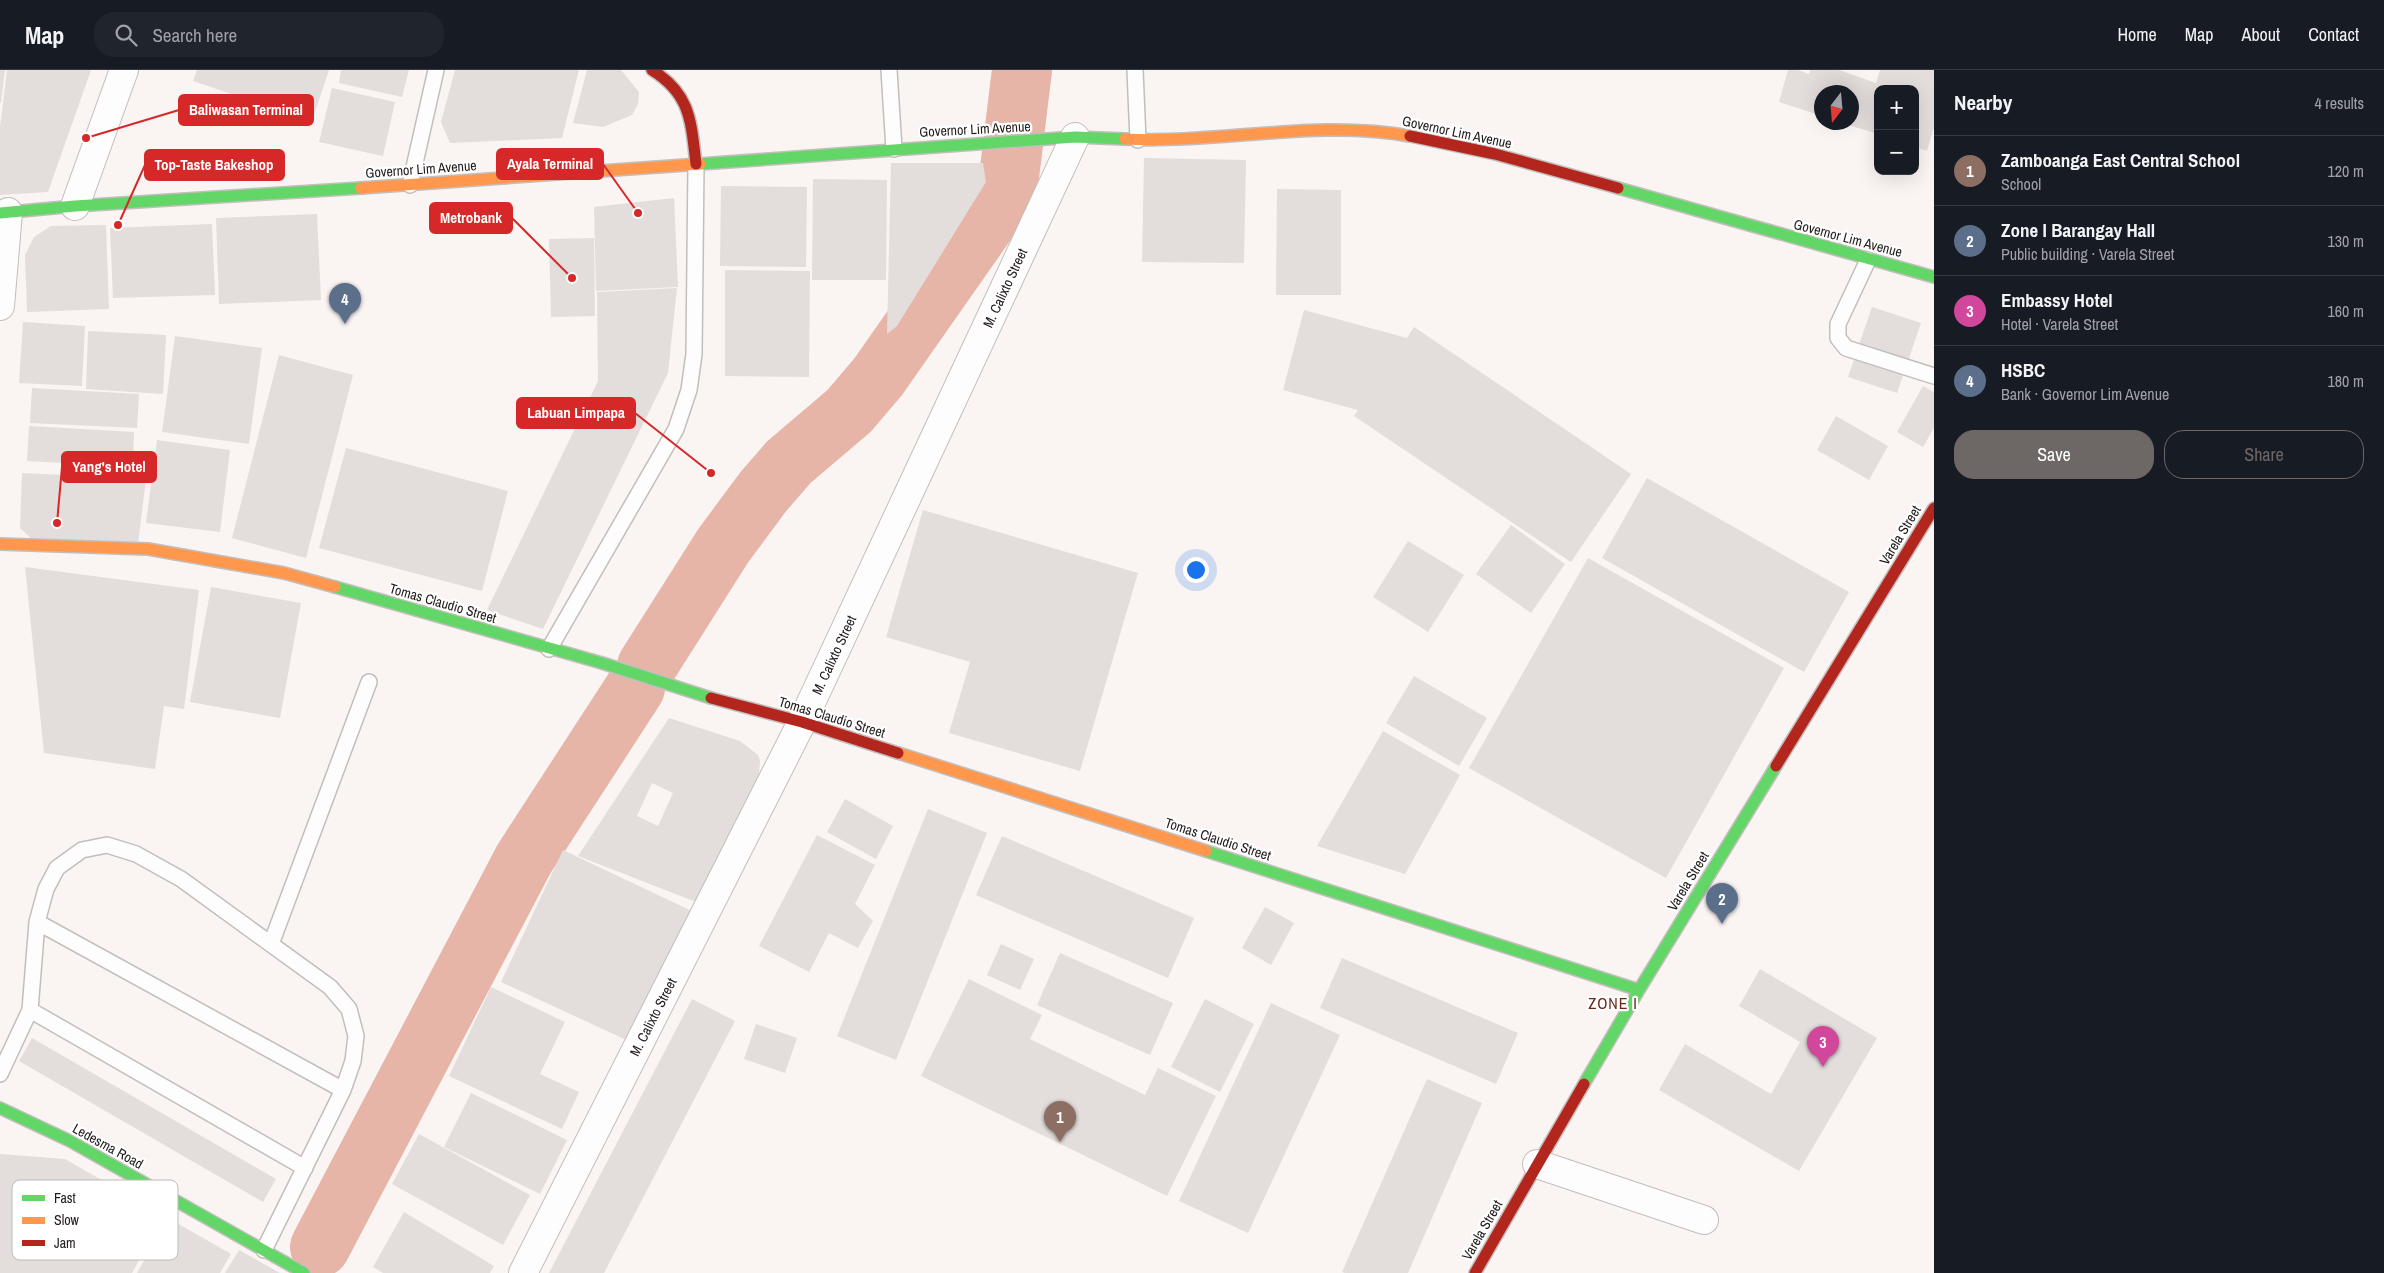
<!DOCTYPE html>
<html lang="en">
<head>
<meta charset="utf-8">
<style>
	:root { --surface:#171b24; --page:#20242c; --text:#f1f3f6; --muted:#9ea1a6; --line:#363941; --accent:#6d6766 }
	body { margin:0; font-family:"Archivo Narrow",sans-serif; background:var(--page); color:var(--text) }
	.controls { position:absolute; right:15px; top:15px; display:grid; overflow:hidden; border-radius:10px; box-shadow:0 5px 20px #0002 }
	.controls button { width:45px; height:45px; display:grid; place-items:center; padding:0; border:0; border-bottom:1px solid var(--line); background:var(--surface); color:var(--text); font:25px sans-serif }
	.compass { position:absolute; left:1814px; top:15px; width:45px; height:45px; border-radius:50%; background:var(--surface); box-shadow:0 5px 20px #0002; rotate:196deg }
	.you { position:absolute; left:1195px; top:499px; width:18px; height:18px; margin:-12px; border:4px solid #fff; border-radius:50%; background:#1a73e8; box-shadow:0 0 0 8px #1a73e833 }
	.badge { display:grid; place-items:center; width:32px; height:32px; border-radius:50%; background:var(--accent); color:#fff; font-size:16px; font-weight:700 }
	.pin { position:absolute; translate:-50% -41px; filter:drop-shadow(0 1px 2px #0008) }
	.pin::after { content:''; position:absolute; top:26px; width:18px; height:15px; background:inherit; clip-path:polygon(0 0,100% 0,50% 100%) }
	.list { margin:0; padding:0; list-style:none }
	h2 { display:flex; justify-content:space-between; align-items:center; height:65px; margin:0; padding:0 20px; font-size:21px }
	h2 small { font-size:16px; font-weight:400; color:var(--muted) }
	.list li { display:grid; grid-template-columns:32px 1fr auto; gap:15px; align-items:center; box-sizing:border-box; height:70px; padding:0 20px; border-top:1px solid var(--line) }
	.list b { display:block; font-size:19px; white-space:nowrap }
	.list p { margin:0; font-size:16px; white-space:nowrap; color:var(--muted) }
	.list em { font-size:16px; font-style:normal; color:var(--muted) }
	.actions { display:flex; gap:10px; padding:15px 20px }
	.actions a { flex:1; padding:11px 0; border:1px solid var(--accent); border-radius:20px; text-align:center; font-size:18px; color:var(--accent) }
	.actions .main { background:var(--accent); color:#fff }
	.icon { flex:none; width:28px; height:28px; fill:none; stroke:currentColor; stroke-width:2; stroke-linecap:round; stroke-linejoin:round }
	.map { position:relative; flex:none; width:1934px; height:1203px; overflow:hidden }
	header { display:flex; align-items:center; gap:30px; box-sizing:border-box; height:70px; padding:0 25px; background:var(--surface); border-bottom:1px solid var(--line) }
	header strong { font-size:24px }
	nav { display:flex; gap:28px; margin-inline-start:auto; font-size:18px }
	.search { width:350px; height:45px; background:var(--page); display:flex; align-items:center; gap:12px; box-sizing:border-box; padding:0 18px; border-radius:20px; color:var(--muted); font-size:19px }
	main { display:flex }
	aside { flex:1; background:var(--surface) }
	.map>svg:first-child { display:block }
</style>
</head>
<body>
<header>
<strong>Map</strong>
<div class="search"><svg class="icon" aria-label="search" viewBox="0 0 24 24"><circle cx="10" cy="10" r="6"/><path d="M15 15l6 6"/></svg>Search here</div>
<nav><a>Home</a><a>Map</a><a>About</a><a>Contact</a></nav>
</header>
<main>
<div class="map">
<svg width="1934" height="1203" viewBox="0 0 1934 1203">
	<rect width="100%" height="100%" fill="#faf4f3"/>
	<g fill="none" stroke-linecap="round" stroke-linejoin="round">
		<path stroke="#e7b4a8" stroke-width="60" d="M647,596l76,-120 40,-54 26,-30 60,-51 29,-34 110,-157 21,-43 13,-107
			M320,1177l204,-388 111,-171"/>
	</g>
	<path fill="#e3dddc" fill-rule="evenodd" d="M0,0h5l-4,33h-1z
		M7,0h84l-43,122 -48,3v-68z
		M197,0h132l-17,51 -119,-40z
		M341,0h68l-7,27 -63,-14z
		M455,0h124l-17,68 -112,5 -9,-21z
		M587,0h34l18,22 -1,12 -6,11 -29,12 -30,-4z
		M1788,0h10l11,4 1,-4h29l37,13 4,-13h54v57l-7,24 -12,-4v-58h-37v45l-36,-11 10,-1v-30h-30v24l-43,-14z
		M332,18l63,14 -12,54 -64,-14z
		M1144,88l102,2 -2,103 -102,-1z
		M891,93h92l3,19 -89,144 -10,8z
		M813,109l74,1 -1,100h-74z
		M721,116l86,1 -1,80 -86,-1z
		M1277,119l64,1v105h-65z
		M674,128l4,89 -82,4 -2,-84z
		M317,144l4,86 -102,4 -3,-86z
		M212,154l3,71 -102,3 -3,-70z
		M106,155l3,84 -82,3 -2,-57 9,-18 17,-11z
		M594,168l1,78 -44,1 -2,-78z
		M725,200l85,1 -1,106 -84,-1z
		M677,218l-9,85 -125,256 -56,-19 111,-229 -1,-89z
		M1872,237l49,16 -24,70 -49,-16z
		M1304,240l103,28 7,-11 217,147 -60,88 -217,-146 4,-6 -75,-20z
		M23,252l62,4 -3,60 -63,-3z
		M88,261l78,4 -3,59 -77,-5z
		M175,266l87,12 -13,96 -87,-12z
		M279,285l74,20 -47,183 -74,-20z
		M1923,316l11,6v36l-11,19 -26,-15z
		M32,318l107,6 -2,34 -107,-5z
		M1836,346l52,30 -19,34 -52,-30z
		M29,356l105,6 -1,35 -106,-6z
		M157,370l73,10 -10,82 -74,-9z
		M346,378l162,43 -26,100 -163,-43z
		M22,403l124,6 -8,65 -103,-2 -15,-14z
		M1647,408l202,114 -45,80 -202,-114z
		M923,440l215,63 -58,198 -131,-38 21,-71 -84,-25z
		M1511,455l54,39 -34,49 -55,-39z
		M1408,471l56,34 -36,57 -55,-35z
		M1588,488l196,110 -118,210 -197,-110z
		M25,497l174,23 -15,119 -20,-3 -9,63 -111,-16z
		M211,517l90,16 -21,115 -90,-16z
		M1414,606l73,42 -28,48 -73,-43z
		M669,648l71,23 18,14 2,6 -1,15 -63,126 -118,-46zM652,713l21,10 -15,33 -21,-10z
		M1383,661l77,44 -55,99 -88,-28z
		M845,729l48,27 -17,33 -49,-27z
		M928,739l59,24 -91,227 -59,-24z
		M817,765l58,30 -20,39 18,17 -15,27 -29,-15 -20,39 -50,-26z
		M1002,766l192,82 -26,60 -192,-83z
		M563,780l133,63 -61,131 -134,-62z
		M1265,837l29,16 -23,42 -29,-17z
		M1001,874l33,15 -14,31 -33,-15z
		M1060,883l113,50 -23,52 -113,-50z
		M1342,888l176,75 -22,51 -176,-76z
		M1760,899l117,69 -78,133 -140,-81 26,-46 86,50 29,-52 -61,-36z
		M969,909l73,36 -12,24 115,56 13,-27 58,28 -49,100 -246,-120z
		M491,917l74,35 -25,52 39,18 -17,37 -113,-53z
		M692,929l43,22 -131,252h-55z
		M1205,929l49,25 -34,68 -49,-25z
		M1271,933l69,32 -92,198 -69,-32z
		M756,954l41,14 -12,35 -41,-14z
		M32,968l244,141 -13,23 -244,-141z
		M1427,1009l55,24 -74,170h-63l-3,-1z
		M471,1023l96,47 -27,54 -96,-47z
		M419,1064l111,61 -27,50 -111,-61z
		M0,1084l65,5 99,57 -32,57h-132z
		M404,1142l90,54 -4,7h-107l-10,-6z
		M168,1148l63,36 -11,19h-83z
		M239,1180l41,23h-55z"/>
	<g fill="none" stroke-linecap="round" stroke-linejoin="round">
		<g stroke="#c3bebc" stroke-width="18">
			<path id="lane" d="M889,0l5,79
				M1135,0l3,70
				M410,115l26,-115
				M1868,190l-30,64v14l8,10 88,28
				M549,579l127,-220 13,-39 5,-36 2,-190
				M37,852l306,168
				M271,874l98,-262
				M30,940l275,158
				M0,1004l30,-64 7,-88 9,-33 11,-21 25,-18 25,-5 29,9 45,25 149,108 19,22 7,27 -3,25 -10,29 -79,160"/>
		</g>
		<g stroke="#c3bebc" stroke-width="30">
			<path id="street" d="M75,136l49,-136
				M0,236l8,-94
				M1537,1094l167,56
				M523,1203l279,-551 273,-585"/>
		</g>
		<g stroke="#c3bebc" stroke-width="14">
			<path id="fast" d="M700,94l375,-27 50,2
				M1618,118l316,89
				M0,143l75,-7 286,-18
				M335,517l267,76 109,35
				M1206,781l433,139
				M1584,1014l55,-94 137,-224
				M0,1038l70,33 234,132"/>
		</g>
		<g stroke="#c3bebc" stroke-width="14">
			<path id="slow" d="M1125,69c95,5 191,-20 285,-3
				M361,118l339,-24
				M0,474l148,5 136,24 51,14
				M898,683l308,98"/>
		</g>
		<g stroke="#c3bebc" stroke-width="14">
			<path id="jam" d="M652,0c39,24 39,52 44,94
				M1410,66l85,18 123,34
				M711,628l91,24 96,31
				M1776,696l158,-258
				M1475,1203l109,-189"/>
		</g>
		<use href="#lane" stroke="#fefdfd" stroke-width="15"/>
		<use href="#street" stroke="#fefdfd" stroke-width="28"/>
		<use href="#fast" stroke="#63d668" stroke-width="11"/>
		<use href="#slow" stroke="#ff974d" stroke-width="11"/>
		<use href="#jam" stroke="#b3261e" stroke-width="11"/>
	</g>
	<g text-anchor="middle" stroke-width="4.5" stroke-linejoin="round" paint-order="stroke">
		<g font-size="14" fill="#211b1a" stroke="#fff">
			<text transform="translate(975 59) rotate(-3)" y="5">Governor Lim Avenue</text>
			<text transform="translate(1457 62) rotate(12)" y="5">Governor Lim Avenue</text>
			<text transform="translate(421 99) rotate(-4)" y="5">Governor Lim Avenue</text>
			<text transform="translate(1848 168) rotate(15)" y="5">Governor Lim Avenue</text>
			<text transform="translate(1005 218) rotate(-65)" y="5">M. Calixto Street</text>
			<text transform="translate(1900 465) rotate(-59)" y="5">Varela Street</text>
			<text transform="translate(443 533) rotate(16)" y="5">Tomas Claudio Street</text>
			<text transform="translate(834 585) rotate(-65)" y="5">M. Calixto Street</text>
			<text transform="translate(832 647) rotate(17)" y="5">Tomas Claudio Street</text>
			<text transform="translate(1218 769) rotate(18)" y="5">Tomas Claudio Street</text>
			<text transform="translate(1688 811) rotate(-59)" y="5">Varela Street</text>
			<text transform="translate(653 947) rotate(-63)" y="5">M. Calixto Street</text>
			<text transform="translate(108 1076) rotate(29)" y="5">Ledesma Road</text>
			<text transform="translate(1482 1160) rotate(-60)" y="5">Varela Street</text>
		</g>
		<g font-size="16" letter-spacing="1" fill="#6a2718" stroke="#fff">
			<text x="1613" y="939">ZONE I</text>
		</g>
	</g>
	<rect x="12" y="1110" width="166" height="80" rx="8" fill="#fff" stroke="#bcbbba" stroke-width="1"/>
	<rect x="22" y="1125" width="23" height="6" fill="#63d668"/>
	<rect x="22" y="1147" width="23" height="7" fill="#ff974d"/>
	<rect x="22" y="1170" width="23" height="6" fill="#b3261e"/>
	<g font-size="14" fill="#211b1a">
		<text x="54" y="1133">Fast</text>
		<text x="54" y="1155">Slow</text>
		<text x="54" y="1178">Jam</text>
	</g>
	<path fill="none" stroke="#d62828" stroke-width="2" d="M86 68L179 40M638 143L603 94M118 155L145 95M572 208L512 148M711 403L635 343M57 453L62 397"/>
	<g fill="#d62828" stroke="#fff" stroke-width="2">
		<circle cx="86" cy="68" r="5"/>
		<circle cx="638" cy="143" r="5"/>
		<circle cx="118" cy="155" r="5"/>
		<circle cx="572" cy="208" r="5"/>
		<circle cx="711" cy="403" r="5"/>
		<circle cx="57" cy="453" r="5"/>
	</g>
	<g fill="#d62828" stroke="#d62828" stroke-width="2">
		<rect x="179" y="25" width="134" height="30" rx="5"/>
		<rect x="497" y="79" width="106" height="30" rx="5"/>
		<rect x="145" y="80" width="139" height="30" rx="5"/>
		<rect x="430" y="133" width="82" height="30" rx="5"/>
		<rect x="517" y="328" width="118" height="30" rx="5"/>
		<rect x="62" y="382" width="94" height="30" rx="5"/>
	</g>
	<g font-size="15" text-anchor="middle" font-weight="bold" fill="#fff">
		<text x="246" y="45">Baliwasan Terminal</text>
		<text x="550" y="99">Ayala Terminal</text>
		<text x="214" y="100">Top-Taste Bakeshop</text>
		<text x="471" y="153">Metrobank</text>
		<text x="576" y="348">Labuan Limpapa</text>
		<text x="109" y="402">Yang's Hotel</text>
	</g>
</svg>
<div class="controls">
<button>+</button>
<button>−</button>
</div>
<svg class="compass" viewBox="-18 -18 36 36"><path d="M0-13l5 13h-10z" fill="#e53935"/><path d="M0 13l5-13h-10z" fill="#9ea1a6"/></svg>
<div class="you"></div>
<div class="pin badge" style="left:1060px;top:1072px;background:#8d6e63">1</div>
<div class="pin badge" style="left:1722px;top:854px;background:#5c6f8a">2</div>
<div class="pin badge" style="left:1823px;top:997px;background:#d1479c">3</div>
<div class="pin badge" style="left:345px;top:254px;background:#5c6f8a">4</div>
</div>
<aside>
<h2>Nearby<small>4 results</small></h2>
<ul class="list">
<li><span class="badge" style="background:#8d6e63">1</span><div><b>Zamboanga East Central School</b><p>School</p></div><em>120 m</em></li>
<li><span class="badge" style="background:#5c6f8a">2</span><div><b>Zone I Barangay Hall</b><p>Public building · Varela Street</p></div><em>130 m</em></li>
<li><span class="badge" style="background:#d1479c">3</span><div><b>Embassy Hotel</b><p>Hotel · Varela Street</p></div><em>160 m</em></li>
<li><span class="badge" style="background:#5c6f8a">4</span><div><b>HSBC</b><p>Bank · Governor Lim Avenue</p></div><em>180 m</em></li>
</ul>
<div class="actions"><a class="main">Save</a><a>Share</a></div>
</aside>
</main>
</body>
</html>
